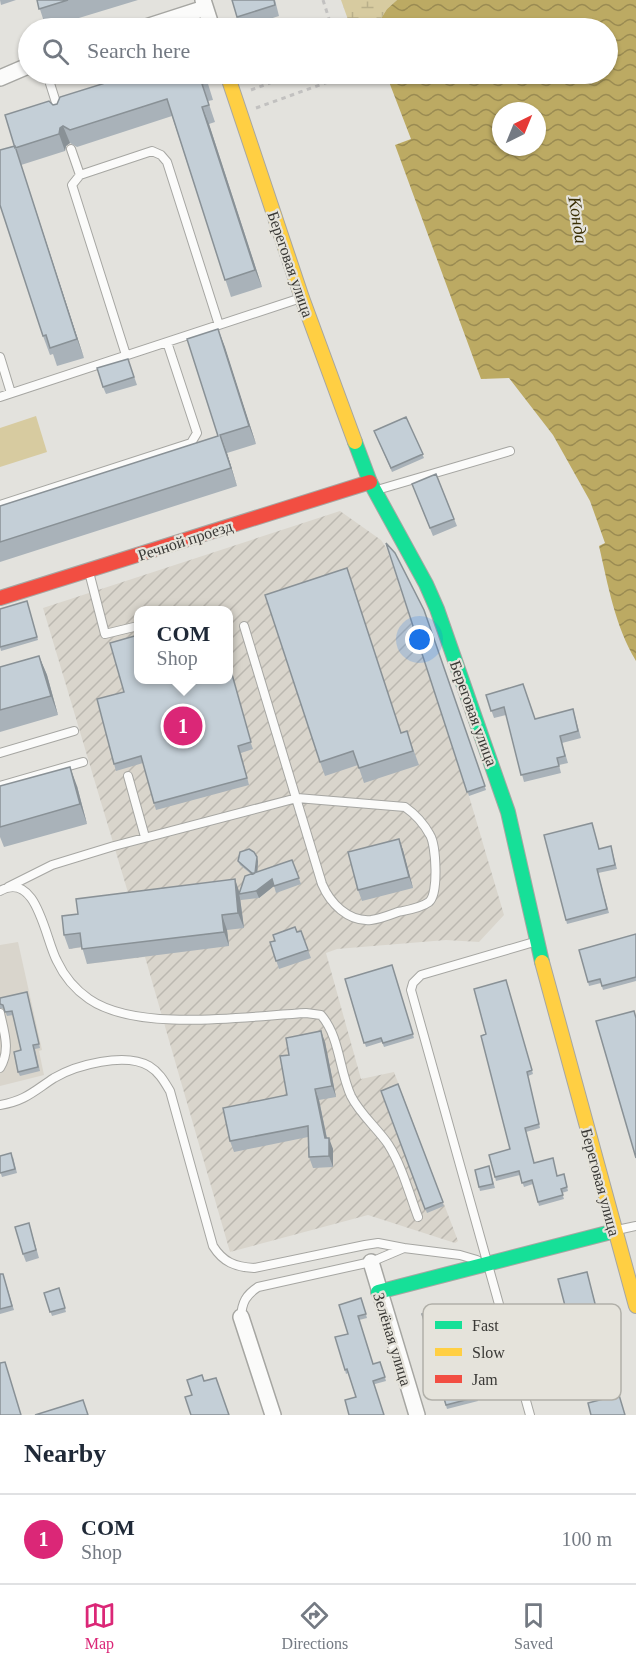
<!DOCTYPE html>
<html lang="en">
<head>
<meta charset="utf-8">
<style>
	:root { --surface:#fff; --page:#f2f2f3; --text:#1f2937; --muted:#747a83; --line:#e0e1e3; --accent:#db2777 }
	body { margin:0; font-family:Georgia,serif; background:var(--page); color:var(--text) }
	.compass { position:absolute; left:492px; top:102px; width:54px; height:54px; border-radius:50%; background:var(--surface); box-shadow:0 2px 4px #0004; rotate:43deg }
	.you { position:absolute; left:420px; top:640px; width:21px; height:21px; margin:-15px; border:4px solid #fff; border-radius:50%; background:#1a73e8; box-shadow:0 0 0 9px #1a73e833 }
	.badge { display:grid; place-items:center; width:39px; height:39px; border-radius:50%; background:var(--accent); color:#fff; font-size:20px; font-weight:700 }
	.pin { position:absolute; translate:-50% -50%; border:3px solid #fff; box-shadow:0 2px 6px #0006 }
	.popup { position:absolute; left:134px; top:606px; width:99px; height:78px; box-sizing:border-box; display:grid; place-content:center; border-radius:12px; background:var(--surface); filter:drop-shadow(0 2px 4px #0005); font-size:20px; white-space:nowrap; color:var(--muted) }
	.popup b { font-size:22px; color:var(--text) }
	.popup::after { content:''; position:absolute; left:50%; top:100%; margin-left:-12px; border:12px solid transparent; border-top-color:var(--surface) }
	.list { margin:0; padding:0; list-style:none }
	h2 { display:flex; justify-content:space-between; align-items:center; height:78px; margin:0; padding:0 24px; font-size:26px }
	h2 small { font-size:20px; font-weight:400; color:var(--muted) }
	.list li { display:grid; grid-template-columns:39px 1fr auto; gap:18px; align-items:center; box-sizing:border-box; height:90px; padding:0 24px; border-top:2px solid var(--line) }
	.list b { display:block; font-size:22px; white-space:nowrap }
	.list p { margin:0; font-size:20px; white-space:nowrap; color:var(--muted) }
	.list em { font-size:20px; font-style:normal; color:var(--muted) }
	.icon { flex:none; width:33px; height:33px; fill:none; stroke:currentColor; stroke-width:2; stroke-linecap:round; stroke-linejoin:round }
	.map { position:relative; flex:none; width:636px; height:1415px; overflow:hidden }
	.search { position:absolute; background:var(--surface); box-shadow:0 2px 4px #0004; left:18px; right:18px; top:18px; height:66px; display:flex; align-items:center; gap:15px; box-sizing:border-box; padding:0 21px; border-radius:33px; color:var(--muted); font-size:22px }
	.sheet { height:168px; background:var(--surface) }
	nav { display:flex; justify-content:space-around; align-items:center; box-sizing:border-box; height:84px; border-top:2px solid var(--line); background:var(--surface); font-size:16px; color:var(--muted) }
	nav a { display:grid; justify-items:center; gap:3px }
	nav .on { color:var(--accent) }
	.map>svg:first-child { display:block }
</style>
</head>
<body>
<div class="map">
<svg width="636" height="1415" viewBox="0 0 636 1415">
	<defs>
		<pattern id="industrial-furrows" width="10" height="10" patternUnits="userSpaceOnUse" patternTransform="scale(1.5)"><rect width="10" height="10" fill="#d9d5cc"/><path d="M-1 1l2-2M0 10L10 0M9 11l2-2" fill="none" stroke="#bbb8b0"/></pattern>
		<pattern id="wetland-marsh" width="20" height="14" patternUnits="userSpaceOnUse" patternTransform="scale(1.5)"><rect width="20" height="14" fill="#d7cba0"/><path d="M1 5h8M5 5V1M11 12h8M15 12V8" fill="none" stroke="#b9af8a"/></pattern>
		<pattern id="water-waves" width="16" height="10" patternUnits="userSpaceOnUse" patternTransform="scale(1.5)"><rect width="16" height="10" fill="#bcaa63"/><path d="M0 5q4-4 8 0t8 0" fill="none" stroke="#9a8b52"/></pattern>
	</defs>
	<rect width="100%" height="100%" fill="#e3e2dd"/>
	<path fill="#d9d5cc" d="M18,942l24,108 -3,1 5,24 -44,11v-141z"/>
	<path fill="url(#industrial-furrows)" fill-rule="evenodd" d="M340,511l41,29 6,9 82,247 35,119 -25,27 -33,-2 -109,9 -11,4 35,126 33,-7 64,169 -3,2 -87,-28 -138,37 -85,-295 -58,7 -2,-17 -16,2 -2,-18 65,-25 -89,-298zM138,610h90v70h-90z"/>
	<path fill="#d7cba0" d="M36,416l11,36 -47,15v-39z"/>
	<path fill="url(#wetland-marsh)" d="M341,0h56l-10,9 -12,19h-24z"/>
	<path fill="url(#water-waves)" fill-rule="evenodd" d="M397,0h239v661c-21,-35 -28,-76 -37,-115l6,-3 -15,-42 -37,-66 -44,-57 -28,1 -86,-234 16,-6 -25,-65h222v-46h-233l12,-19zM501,111h36v36h-36z"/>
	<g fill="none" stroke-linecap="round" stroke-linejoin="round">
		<g stroke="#a6a6a2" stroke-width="10">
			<path id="lane" d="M47,74l12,38
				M71,149l9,26
				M126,355l-54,-170 8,-10 72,-24 9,4 6,7 52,163
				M0,357l11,36
				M0,397l301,-99
				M377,490l133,-39
				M0,505l191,-62 6,-10 -30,-91
				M89,572l16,62 33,-8
				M0,753l74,-22
				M128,776l17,61
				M0,786l83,-24
				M8,887l44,-22 62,-19 183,-48 108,9c10,7 19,17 25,28 6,10 9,59 -1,67 -8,6 -21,8 -31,10 -8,3 -18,7 -27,8 -23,2 -41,-17 -49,-36l-78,-258
				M0,891c37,-21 45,48 57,70 7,15 19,29 32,38 49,34 159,17 217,14l15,2c19,22 18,55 30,81 9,18 26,32 37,48 14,22 21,49 30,73
				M0,1013c4,19 11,37 0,55
				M0,1105c25,-4 34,-14 54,-27 22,-13 71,-26 95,-12 10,6 15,15 21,25l43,155c10,16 22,21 41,22l111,-23 13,-2 26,5
				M617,1230l19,-4
				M241,1317c1,-15 5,-22 17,-30l113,-25 33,-14 56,7 17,5
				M530,1415l-119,-425 2,-7 8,-8 113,-33"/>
		</g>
		<g stroke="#a6a6a2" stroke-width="18">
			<path id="street" d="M203,0l9,28
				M143,28l62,-20
				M0,78l28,-12
				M371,1262l46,153
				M241,1317l32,98"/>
		</g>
		<g stroke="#a6a6a2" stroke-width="16">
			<path id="fast" d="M355,442l15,40 56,102 11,25 71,203 34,150
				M378,1292l237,-61"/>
		</g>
		<g stroke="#a6a6a2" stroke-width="16">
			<path id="slow" d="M227,74l75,224 53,144
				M542,962l94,344"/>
		</g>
		<g stroke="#a6a6a2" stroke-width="16">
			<path id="jam" d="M0,598l370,-116"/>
		</g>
		<path stroke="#c2c1c0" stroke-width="3" stroke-dasharray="4.5 4.5" stroke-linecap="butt" d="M323,0l9,28
			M251,90l43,-16
			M256,108l94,-34"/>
		<use href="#lane" stroke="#fbfbfa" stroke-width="8"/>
		<use href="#street" stroke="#fbfbfa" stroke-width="15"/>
		<use href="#fast" stroke="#16e098" stroke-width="14"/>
		<use href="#slow" stroke="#ffcf43" stroke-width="14"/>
		<use href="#jam" stroke="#f24e42" stroke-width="14"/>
	</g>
	<path fill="#a9b2b9" d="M0,0h16l-15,5z
		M37,0h101l-92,28z
		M275,0l4,16 -38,12 -4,-11z
		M134,74h71l8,26 -5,1 7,21 -6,2 53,163 -31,10 -59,-181 -95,31 -7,-4 -4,3 -1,5 -44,14 63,193 -27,8 -4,-12 -3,1 -7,-19 -28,-190 38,-41 4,-1z
		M218,329l38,115 -29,9 10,33 -237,76v-56l218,-70z
		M128,359l9,26 -31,9 -3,-7z
		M406,417l18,41 -32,14 -18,-41z
		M436,474l21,52 -24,10 -21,-52z
		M386,543l38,67 62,180 -17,6z
		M347,568l54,165 11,13 7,19 -55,18 -6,-18 -33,11 -5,-14z
		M27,601l11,39 -37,11 -1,-4z
		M39,656l8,19 11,40 -58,17v-65z
		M228,680l25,69 -12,4 8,32 -93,25 -13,-47 -27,8 -2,-7z
		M486,695l49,24 38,-10 8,29 -19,5 6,20 -9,2 2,8 -37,9 -18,-67 -12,3z
		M0,786h77l10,38 -83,23 -4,-10z
		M399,839l4,11 10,38 -51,13 -4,-11z
		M611,846l6,23 -19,4 11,40 -42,11 -1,-4 33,-71z
		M292,860l9,24 -25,9 -2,-7 -15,12 -18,2 -1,-2 4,30 -17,2 2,16 -142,18 -5,-17 -13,2 -5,-14 175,-43 12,-18 -11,-9 -2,-4h20l-1,11z
		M301,931l10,27 -32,11 -9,-27z
		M636,934v47l-33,9 -2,-7 -12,3 -1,-4z
		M392,965l22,73 -30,9 -2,-5 -16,5 -21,-68z
		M506,980l27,94 -5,2 12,52 -14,4 8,31 24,13 6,-2 4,17 -6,2 2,6 -25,7 -6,-22 -9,3 -4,-12 -24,6 -7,-26 21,-6 -24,-115z
		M27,992l13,56 -5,1 5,22 -20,5 -2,-4 3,-22 -8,-35 -6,1 -3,-7 -4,-1v-10z
		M325,1042l11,55 -17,3 8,38 6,11v18l-20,1 -4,-11 -1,-20 -74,15 -4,-11 57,-46 2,-40z
		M398,1084l46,122 -17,7 -46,-122z
		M13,1157l4,16 -15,4 -2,-6z
		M490,1170l5,18 -15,3 -1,-4z
		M29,1223l10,35 -13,4 -3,-8z
		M587,1272l25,95 -36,9 -9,-33 7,-3z
		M0,1274h3l11,36 -14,4z
		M59,1288l7,24 -14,4 -8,-23z
		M361,1298l6,20 -8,2 14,44 7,-2 6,19 -11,3 -19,13 -8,-24 -2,1 -1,-4z
		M538,1326l5,16 -16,5 -5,-17z
		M495,1350l5,16 -29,8 7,27 -31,8 -10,-34 3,-1 28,-21z"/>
	<path fill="#899196" d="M202,107l7,17 53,163 -7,-17z
		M63,126l7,17 -4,3 -1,5 -6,-17 1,-6z
		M15,146l6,19 63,193 -7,-19z
		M218,329l7,18 31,97 -7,-18z
		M220,435l7,18 10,33z
		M39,656l8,19 11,40 -7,-19z
		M70,767l7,19 10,38 -7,-20z
		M399,839l4,11 10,38 -4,-11z
		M257,857l1,4 -1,18 -2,-4z
		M235,879l5,15h-1l1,4 4,30 -6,-15z
		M272,879l2,7 -15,12 -3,-7z
		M222,915l5,15 2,16 -5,-14z
		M321,1031l4,11 11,55 -4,-11z
		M315,1089l4,11 10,49 -4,-11z
		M329,1138l4,11v18l-4,-11z"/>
	<path fill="#c4cfd7" stroke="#899196" stroke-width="1.5" d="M37,0h31l-29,9z
		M232,0h42l1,5 -38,12z
		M134,74h70l3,8 -5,2 7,21 -7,2 53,163 -30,10 -58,-181 -97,31 -7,-4 -3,2 -1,6 -44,14 -10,-33 44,-14 4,4 4,-1 3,-7z
		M15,146l62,193 -27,9 -4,-13 -3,1 -43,-131v-55z
		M218,329l31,97 -29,9 11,33 -231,74v-36l218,-70 -31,-97z
		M128,359l6,18 -31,10 -6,-19z
		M406,417l17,37 -32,14 -17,-37z
		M436,474l18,45 -24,9 -18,-44z
		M386,543l9,10 29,57 61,176 -18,6z
		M347,568l54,165 6,-2 6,20 -54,17 -6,-17 -33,11 -55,-167z
		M27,601l10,36 -37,10v-38z
		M138,635v45h90v-20l23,82 -13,4 9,32 -93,25 -13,-47 -27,8 -17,-65 27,-7 -14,-49z
		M39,656l12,40 -51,14v-43z
		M523,684l12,35 38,-10 5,22 -18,5 5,20 -8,2 2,8 -38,9 -17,-68 -13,4 -5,-16z
		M70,767l10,37 -80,23v-41z
		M592,823l7,26 12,-3 4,19 -18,4 10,40 -41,11 -22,-85z
		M399,839l10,38 -51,13 -10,-38z
		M249,849l5,3 3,5 -2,16 -2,1 -15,-13 2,-9z
		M292,860l7,18 -25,8 -2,-7 -16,12 -17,3 6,-18z
		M235,879l3,34 -16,2 2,17 -142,17 -2,-16 -16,2 -2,-19 16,-2 -2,-15z
		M295,927l2,5 4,-1 7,19 -32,11 -6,-19 5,-1 -2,-6z
		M636,934v43l-34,9 -2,-7 -12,3 -9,-32z
		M392,965l21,69 -30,9 -2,-5 -17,5 -19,-64z
		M506,980l26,90 -5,2 12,52 -14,4 9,35 19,-5 4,18 7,-2 3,13 -6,2 2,6 -25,7 -6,-22 -10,3 -3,-12 -24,6 -6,-22 21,-6 -29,-113 5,-2 -12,-45z
		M27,992l12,52 -6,1 5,22 -20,5 -4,-20 7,-2 -9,-39 -7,1 -2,-7 -3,-1v-6z
		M634,1011l2,7v140l-40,-137z
		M321,1031l11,55 -17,3 10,49h4v18l-20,1 -1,-31 -78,15 -7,-33 64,-13 -7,-39 9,-1 -3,-17z
		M398,1084l45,118 -18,7 -44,-118z
		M11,1153l4,16 -15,4v-17z
		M489,1166l4,18 -14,3 -4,-17z
		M29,1223l7,27 -13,4 -8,-27z
		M587,1272l23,91 -35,9 -8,-29 7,-3 -16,-61z
		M0,1274h3l9,32 -12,3z
		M59,1288l6,20 -15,4 -6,-19z
		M361,1298l5,16 -8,2 15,48 7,-2 5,15 -12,4 11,34h-35l-4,-15 11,-3 -9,-28 -2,1 -10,-33 13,-3 -9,-29z
		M453,1305l14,48 27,-7 4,16 -29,8 8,27 -31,8 -9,-30 3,-1 -18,-60z
		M538,1326l3,13 -15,4 -4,-13z
		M5,1362l16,53h-21v-52z
		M202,1375l2,6 12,-3 13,37h-38l-6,-18 7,-2 -5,-15z
		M619,1395l6,20h-34l-3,-12z
		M83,1400l5,15h-53z"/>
	<g text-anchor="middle" stroke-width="4.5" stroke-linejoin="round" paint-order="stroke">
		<g font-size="16" fill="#393835" stroke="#e5e3db">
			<text transform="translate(291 264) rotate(71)" y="6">Береговая улица</text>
			<text transform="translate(185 540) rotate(-18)" y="6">Речной проезд</text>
			<text transform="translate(474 713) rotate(70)" y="6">Береговая улица</text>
			<text transform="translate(601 1182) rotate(75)" y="6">Береговая улица</text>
			<text transform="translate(393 1339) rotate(73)" y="6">Зелёная улица</text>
		</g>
		<g font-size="18" font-style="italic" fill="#3a2f05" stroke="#e5e3db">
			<text transform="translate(578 220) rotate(81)" y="6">Конда</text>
		</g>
	</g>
	<rect x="423" y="1304" width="198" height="96" rx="9" fill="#e5e3db" stroke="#b1b0a9" stroke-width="1.5"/>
	<rect x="435" y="1321" width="27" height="8" fill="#16e098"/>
	<rect x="435" y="1348" width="27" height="8" fill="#ffcf43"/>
	<rect x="435" y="1375" width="27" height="8" fill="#f24e42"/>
	<g font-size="16" fill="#393835">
		<text x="472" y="1331">Fast</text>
		<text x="472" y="1358">Slow</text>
		<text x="472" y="1385">Jam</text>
	</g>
</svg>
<svg class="compass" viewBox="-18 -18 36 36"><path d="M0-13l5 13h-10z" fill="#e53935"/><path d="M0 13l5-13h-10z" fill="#747a83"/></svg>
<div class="you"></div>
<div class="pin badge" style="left:183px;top:726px">1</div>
<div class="popup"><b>СОМ</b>Shop</div>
<div class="search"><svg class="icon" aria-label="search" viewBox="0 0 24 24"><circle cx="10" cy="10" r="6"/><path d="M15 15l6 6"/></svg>Search here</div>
</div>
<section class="sheet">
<h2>Nearby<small></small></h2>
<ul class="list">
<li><span class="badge">1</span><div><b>СОМ</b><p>Shop</p></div><em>100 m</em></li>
</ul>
</section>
<nav>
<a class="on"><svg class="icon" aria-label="map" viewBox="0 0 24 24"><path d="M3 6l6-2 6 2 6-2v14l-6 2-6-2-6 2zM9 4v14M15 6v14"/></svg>Map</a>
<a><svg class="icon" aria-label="directions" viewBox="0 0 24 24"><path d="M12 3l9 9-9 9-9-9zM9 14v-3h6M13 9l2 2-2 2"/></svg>Directions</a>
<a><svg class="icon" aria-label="saved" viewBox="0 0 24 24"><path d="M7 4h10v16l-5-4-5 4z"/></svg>Saved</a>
</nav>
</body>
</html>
